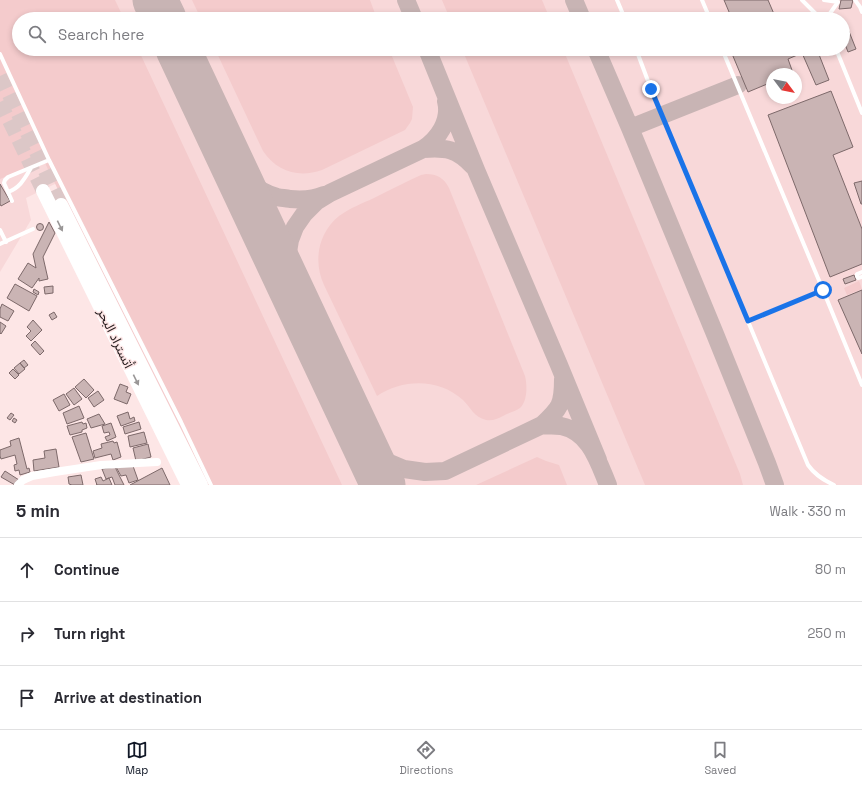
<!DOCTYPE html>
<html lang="en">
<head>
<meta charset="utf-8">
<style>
	:root { --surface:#fff; --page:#f2f2f3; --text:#2b2b33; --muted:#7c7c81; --line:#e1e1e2; --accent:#111827 }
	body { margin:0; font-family:"Space Grotesk","Noto Sans Arabic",sans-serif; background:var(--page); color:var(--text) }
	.compass { position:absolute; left:766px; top:68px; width:36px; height:36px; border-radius:50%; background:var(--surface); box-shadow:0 2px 6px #0003; rotate:122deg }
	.stop { position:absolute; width:12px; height:12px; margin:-9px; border:3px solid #1a73e8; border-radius:50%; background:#fff }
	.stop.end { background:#1a73e8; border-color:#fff; box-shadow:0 1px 4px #0008 }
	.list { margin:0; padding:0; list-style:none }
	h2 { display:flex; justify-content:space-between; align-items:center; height:52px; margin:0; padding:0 16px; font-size:17px }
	h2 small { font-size:13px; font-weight:400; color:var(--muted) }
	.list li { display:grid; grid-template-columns:26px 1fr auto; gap:12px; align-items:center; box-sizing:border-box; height:64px; padding:0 16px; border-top:1px solid var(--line) }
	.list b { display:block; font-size:15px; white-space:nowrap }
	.list em { font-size:13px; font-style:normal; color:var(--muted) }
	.icon { flex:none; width:22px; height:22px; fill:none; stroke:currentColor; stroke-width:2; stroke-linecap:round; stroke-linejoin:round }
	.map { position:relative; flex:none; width:862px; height:485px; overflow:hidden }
	.search { position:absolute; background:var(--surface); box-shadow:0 2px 6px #0003; left:12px; right:12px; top:12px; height:44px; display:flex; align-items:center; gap:10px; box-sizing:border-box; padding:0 14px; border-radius:22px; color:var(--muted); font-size:15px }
	.sheet { height:244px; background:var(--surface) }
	nav { display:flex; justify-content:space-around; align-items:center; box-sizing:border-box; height:56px; border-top:1px solid var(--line); background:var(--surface); font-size:11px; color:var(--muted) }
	nav a { display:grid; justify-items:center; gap:2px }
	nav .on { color:var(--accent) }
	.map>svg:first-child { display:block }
</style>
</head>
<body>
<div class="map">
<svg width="862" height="485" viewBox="0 0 862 485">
	<rect width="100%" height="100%" fill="#fde6e6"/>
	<path fill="#f8d8d9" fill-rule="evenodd" d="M0,0h862v485h-655l-150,-302 -31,15 5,22 -31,52zM19,19h824v30h-824zM772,74h24v24h-24z"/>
	<path fill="#f4cbcc" d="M0,0h115l9,19h-105v30h119l204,436h-140l-158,-324 -44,18z
		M192,0h178l7,19h-176z
		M442,0h100l8,19h-100z
		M215,49h174l24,58 -1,12 -2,4 -5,7 -83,40c-23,8 -45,2 -59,-19z
		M462,49h101l177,425 3,11h-98z
		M426,174c11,0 18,4 23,14l76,188c2,8 3,25 -5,32 -4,3 -12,5 -17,8 -6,3 -10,5 -17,4 -12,-3 -15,-12 -23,-20 -25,-22 -60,-21 -86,-4l-53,-111c-11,-24 -6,-52 15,-69 11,-8 24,-13 35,-18 16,-8 31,-16 47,-23z
		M859,281l3,8 -15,6 -3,-7z
		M537,457l9,4 13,4 8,20h-91z"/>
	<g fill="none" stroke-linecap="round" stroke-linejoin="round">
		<path stroke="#c8b4b4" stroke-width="18" d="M406,0l8,19
			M574,0l8,19
			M427,49l49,121 83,195 39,95
			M596,49l34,79 85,206 52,129 8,22
			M630,128l108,-43
			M423,149c15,-10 28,-28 23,-48
			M232,164c11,14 27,28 45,33 4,1 8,1 13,2 12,1 23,1 34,-4
			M299,307l-12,-32 1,-23 2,-12 5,-13 9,-13 13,-13 13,-8 93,-44c23,-2 34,0 50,17
			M542,425c18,-17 21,-20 21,-46
			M362,442l23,19 19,8 21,3 20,-1 97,-46c6,1 13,0 19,1 29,6 37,35 47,59"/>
		<path stroke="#c8b4b4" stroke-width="45" d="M155,0l9,19
			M178,49l205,436"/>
	</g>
	<path fill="#cab4b4" stroke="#7d696a" d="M724,0h44l6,14 -12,5h-30z
		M841,0h12l-2,8 -12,1z
		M804,16l1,3h-10z
		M846,24l10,25 -8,3 -5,-13v-13z
		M730,49h95l-7,3 11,28 -13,5 -14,-32 -14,6 5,14 -2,1h-19v8l-24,10z
		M831,91l22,56 -20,8 29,74v35l-32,13 -62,-162z
		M862,181v23h-1l-7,-21z
		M0,184l10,17 -9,5 -1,-2z
		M49,222l6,11 -12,24 5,22 -9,2v-3l-7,10 -14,-9 10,-16 8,5 -3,-14z
		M36.5 227a3.5 3.5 0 1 1 7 0a3.5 3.5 0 1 1-7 0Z
		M854,275l2,5 -11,4 -2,-5z
		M15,284l22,12 -8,15 -22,-13z
		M53,286v7l-8,1 -1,-7z
		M34,289l5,3 -1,3 -5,-3z
		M862,290v64l-24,-54z
		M2,304l12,7 -6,10 -8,-4v-8z
		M54,312l3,5 -5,3 -3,-5z
		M33,320l9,10 -11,11 -5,-5 5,-5 -4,-4z
		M0,322l6,4 -5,8 -1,-1z
		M35,341l9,10 -4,4 -9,-10z
		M24,360l4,5 -4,3 -4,-5z
		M20,363l5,6 -6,5 -5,-6z
		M13,369l6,6 -4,4 -6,-6z
		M84,379l10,11 -8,8 -11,-11z
		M120,384l8,3 -2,5 5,2 -4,10 -13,-5z
		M74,388l8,11 -8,6 -8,-11z
		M98,391l6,9 -10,7 -6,-9z
		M64,394l6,11 -11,6 -6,-11z
		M79,406l5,12 -17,6 -4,-11z
		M128,412l2,7 4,-2 1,4 -14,5 -4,-10z
		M11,413l3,2 -4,5 -3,-2z
		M99,414l6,10 -14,4 -4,-9z
		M14,418l3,2 -2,3 -3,-2z
		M82,422l1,2 3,-1 1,5 -5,2v2l-12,3 -3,-9z
		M139,422l2,7 -16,5 -2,-7z
		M111,423l5,14 -9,4 -2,-4 5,-2 -1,-3 -5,1 -2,-7z
		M144,432l3,11 -17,4 -2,-11z
		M86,433l8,26 -13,3 -9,-25z
		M19,438l8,31 2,-1 1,4 -10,3 -1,-5 -4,1 -1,-6 3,-1 -2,-9 -14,4 -1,-3v-6l11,-4 -1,-5z
		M113,441l1,2 3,-1 4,15 -8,3 -2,-6 -16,4 -2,-7 9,-3 -1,-4z
		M148,444l3,13 -15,4 -3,-13z
		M56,449l3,18 -25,4 -1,-11 12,-2 -1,-7z
		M133,466l5,14 -9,3 -3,-8 -5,1 -5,-9z
		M115,467l9,18h-9l-3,-8 -6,2 -4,-10z
		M162,468l8,17h-40z
		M5,471l14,9 -4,5 -14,-8z
		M81,475l2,10h-11l-3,-1 -1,-7z
		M101,477l2,4 6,-3 3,7h-16h1l-2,-6z"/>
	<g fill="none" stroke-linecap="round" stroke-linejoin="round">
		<path stroke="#dcc7c7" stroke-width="14" stroke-dasharray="14 7" stroke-linecap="butt" d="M0,76l61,129
			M0,102l43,89"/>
		<path stroke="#fff" stroke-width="4" d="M617,0l8,19
			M702,0l8,19
			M802,0l19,19
			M824,0l14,2
			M855,0l5,7 2,5
			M826,19l12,-17
			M636,49l15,40 157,376c7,10 15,15 26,20
			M722,49l101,241 39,95
			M836,49l26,64
			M0,54l49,106 132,262 30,63
			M8,192c12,-4 17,-14 23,-24
			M12,201l-8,-18 1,-3 3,-3 41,-17
			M0,230l6,12
			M0,244l33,-15
			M862,272l-5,2v2l1,2 4,-1
			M748,321l75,-31"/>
		<path stroke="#fff" stroke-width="8" d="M18,485l5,-5 9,-4 23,-4 46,-7 56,-3"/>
		<path stroke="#fff" stroke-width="14" d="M43,191l145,294
			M61,205l140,280"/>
	</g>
	<defs><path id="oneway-solid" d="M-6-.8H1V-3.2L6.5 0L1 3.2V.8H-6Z"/></defs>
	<g fill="#9a9797">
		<use href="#oneway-solid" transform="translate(60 226) rotate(64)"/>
		<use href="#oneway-solid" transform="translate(136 380) rotate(64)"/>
	</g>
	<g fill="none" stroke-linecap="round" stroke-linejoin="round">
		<path stroke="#1a73e8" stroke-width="5" d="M651,89l97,232 75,-31"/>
	</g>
	<g text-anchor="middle" stroke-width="3" stroke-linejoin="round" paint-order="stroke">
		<g font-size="13" fill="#1f1718" stroke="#fde6e6">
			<text transform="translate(116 338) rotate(64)" y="5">أتستراد البحر</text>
		</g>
	</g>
</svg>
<svg class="compass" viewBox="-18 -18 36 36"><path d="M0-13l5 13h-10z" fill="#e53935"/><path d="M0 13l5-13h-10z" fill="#7c7c81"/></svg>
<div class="stop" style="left:823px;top:290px"></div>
<div class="stop end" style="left:651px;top:89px"></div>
<div class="search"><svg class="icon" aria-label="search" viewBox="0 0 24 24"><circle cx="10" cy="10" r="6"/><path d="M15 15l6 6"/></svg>Search here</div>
</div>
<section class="sheet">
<h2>5 min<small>Walk · 330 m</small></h2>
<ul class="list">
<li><svg class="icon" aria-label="ahead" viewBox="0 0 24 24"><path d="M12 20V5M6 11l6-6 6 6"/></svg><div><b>Continue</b></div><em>80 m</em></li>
<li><svg class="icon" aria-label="right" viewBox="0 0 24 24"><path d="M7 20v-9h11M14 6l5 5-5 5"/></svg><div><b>Turn right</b></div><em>250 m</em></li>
<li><svg class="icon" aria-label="arrive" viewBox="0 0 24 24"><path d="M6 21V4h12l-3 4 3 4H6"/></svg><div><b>Arrive at destination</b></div></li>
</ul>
</section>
<nav>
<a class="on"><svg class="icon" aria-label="map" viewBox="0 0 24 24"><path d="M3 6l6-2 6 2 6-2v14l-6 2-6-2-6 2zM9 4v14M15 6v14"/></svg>Map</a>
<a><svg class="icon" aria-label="directions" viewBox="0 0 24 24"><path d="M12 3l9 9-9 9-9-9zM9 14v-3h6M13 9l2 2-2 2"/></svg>Directions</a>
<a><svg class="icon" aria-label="saved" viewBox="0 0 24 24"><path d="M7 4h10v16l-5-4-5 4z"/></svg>Saved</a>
</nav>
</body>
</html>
